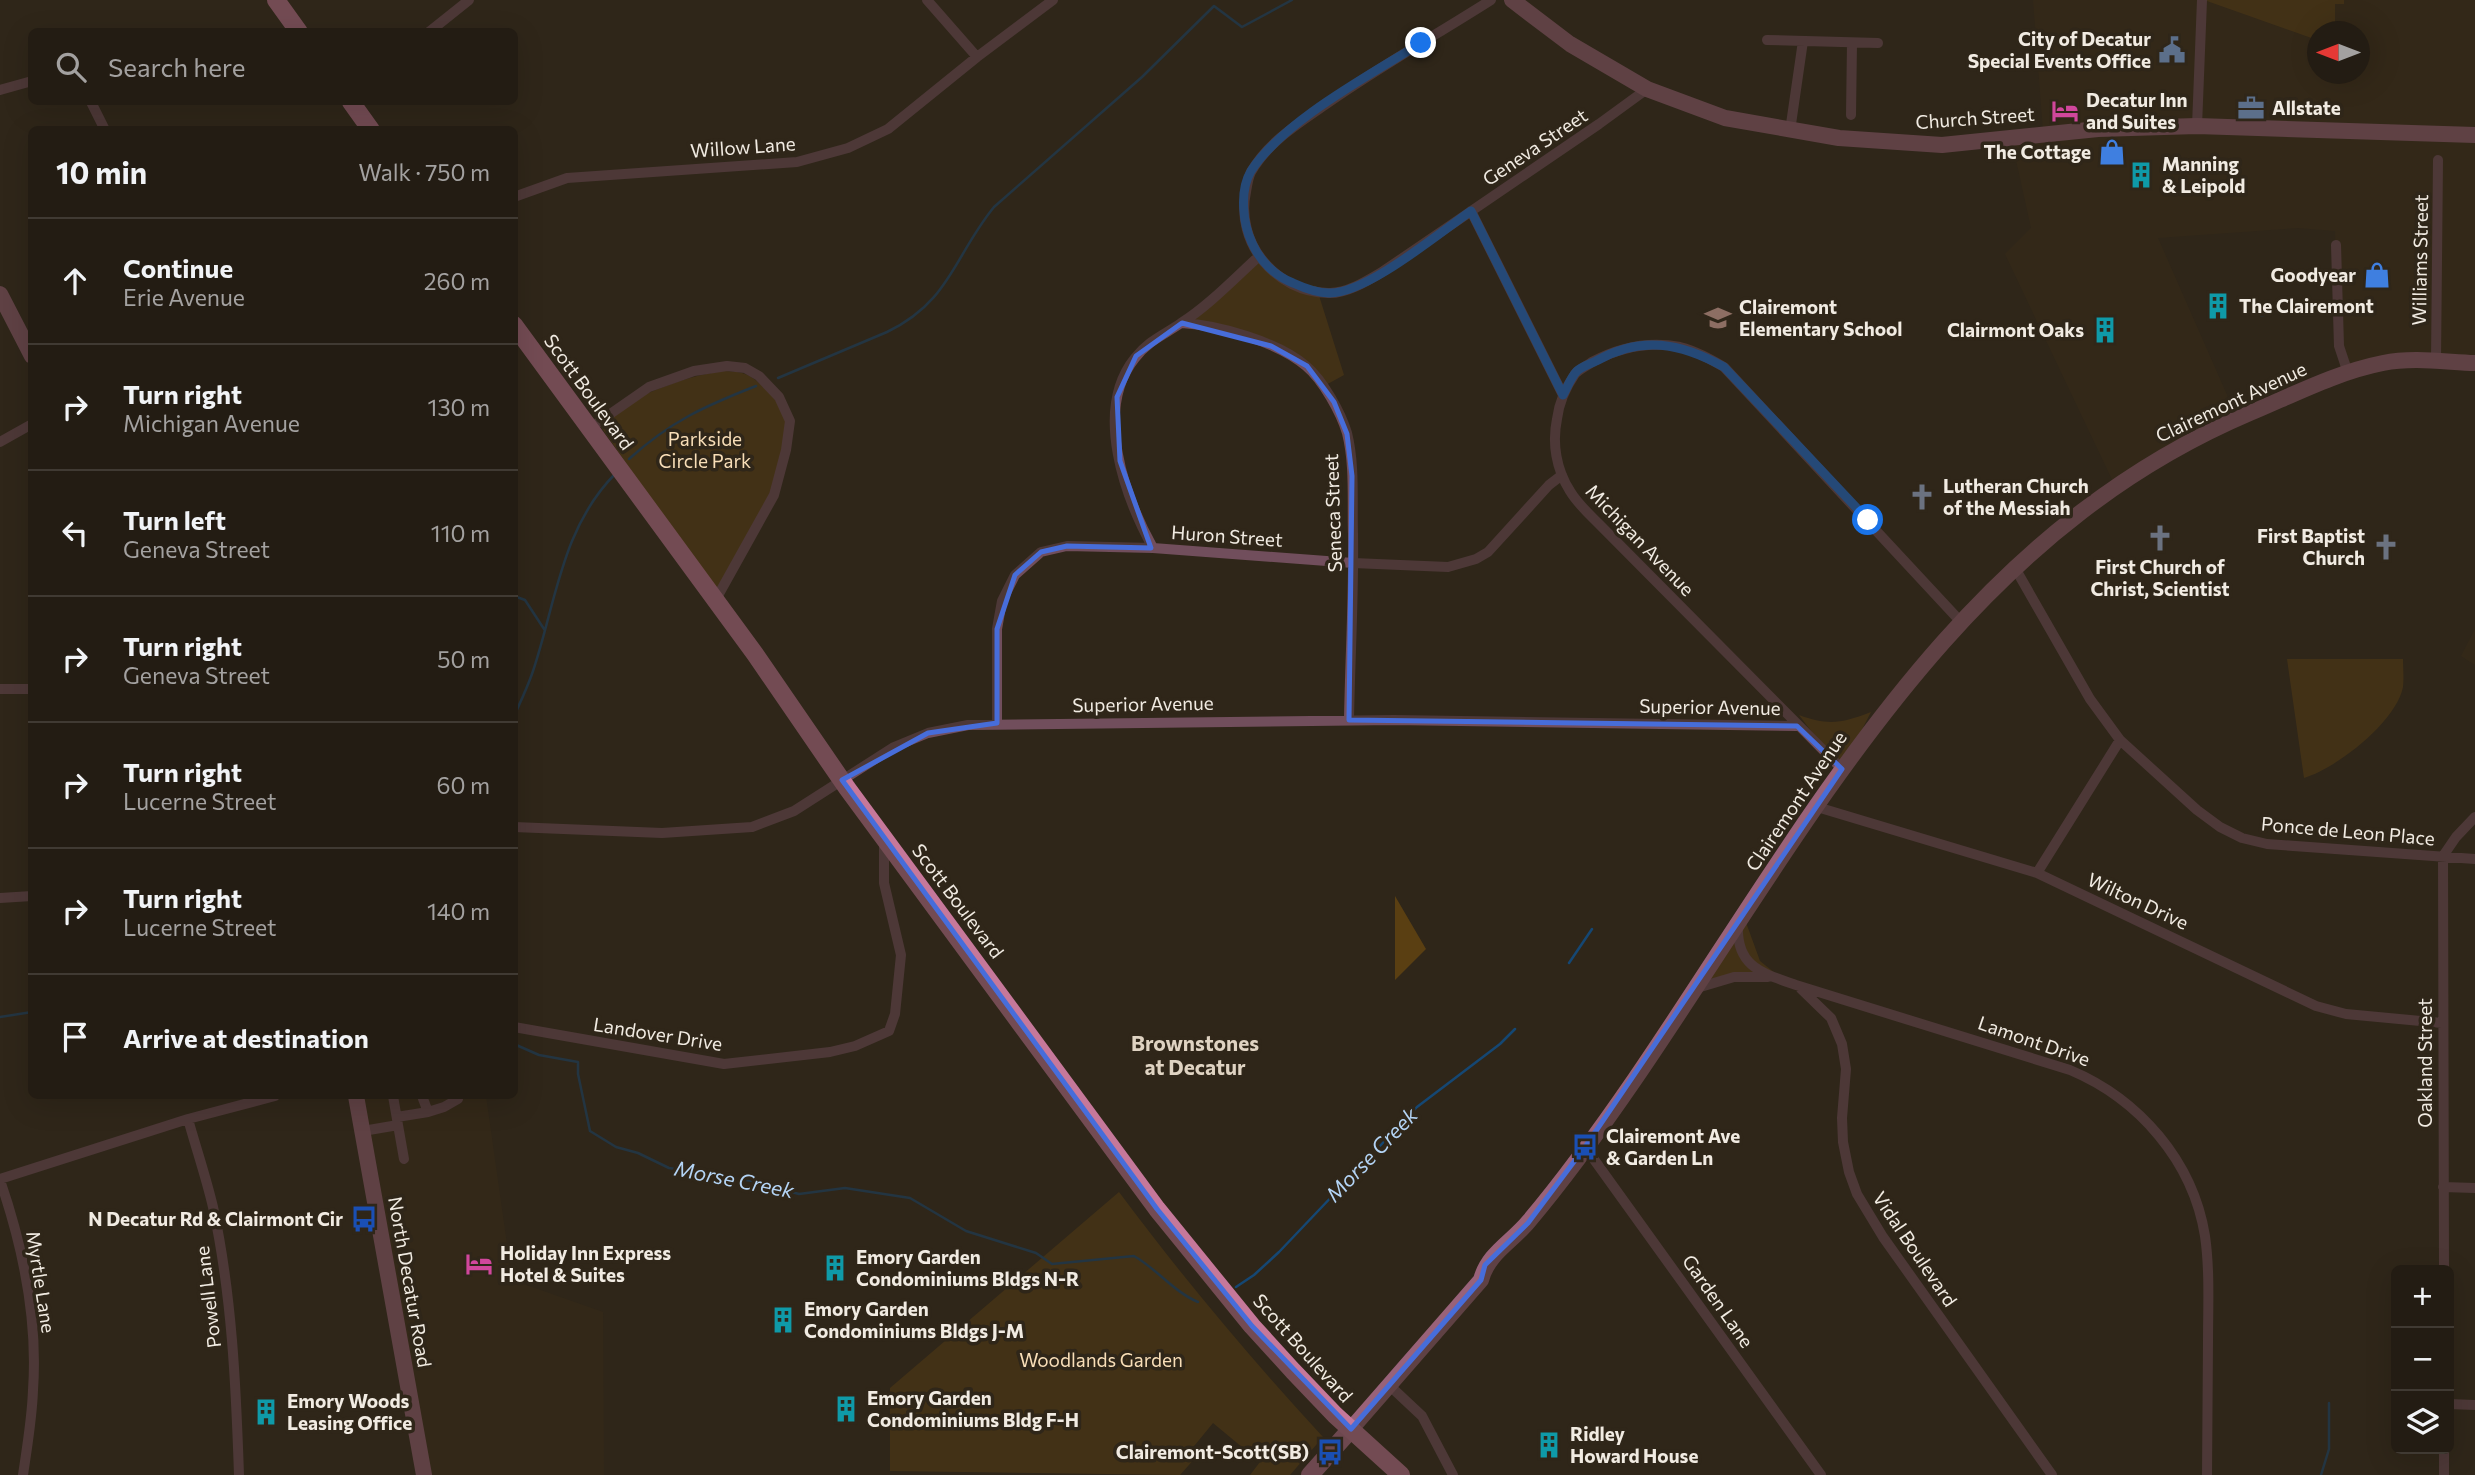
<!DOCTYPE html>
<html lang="en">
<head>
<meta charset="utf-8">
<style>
	:root { --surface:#231c13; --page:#2f2921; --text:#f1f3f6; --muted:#a3a1a0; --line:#403a33 }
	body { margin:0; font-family:Commissioner,sans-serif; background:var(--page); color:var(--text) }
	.controls { position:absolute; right:21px; bottom:21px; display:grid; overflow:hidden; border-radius:10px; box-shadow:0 7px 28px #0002 }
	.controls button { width:63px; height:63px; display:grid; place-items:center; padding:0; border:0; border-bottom:2px solid var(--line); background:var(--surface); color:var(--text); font:35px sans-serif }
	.compass { position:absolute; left:2307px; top:21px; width:63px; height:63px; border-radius:50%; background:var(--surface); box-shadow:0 7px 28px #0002; rotate:270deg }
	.stop { position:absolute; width:21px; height:21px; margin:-16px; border:5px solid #1a73e8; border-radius:50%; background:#fff }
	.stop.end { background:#1a73e8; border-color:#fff; box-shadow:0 2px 7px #0008 }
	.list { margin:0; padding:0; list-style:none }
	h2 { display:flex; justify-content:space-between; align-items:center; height:91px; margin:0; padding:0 28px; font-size:30px }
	h2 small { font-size:23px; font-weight:400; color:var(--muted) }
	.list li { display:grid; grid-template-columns:46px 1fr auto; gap:21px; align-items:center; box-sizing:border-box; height:126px; padding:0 28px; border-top:2px solid var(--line) }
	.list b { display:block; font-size:26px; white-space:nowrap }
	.list p { margin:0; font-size:23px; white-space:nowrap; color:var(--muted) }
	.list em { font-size:23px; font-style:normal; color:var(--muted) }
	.icon { flex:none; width:38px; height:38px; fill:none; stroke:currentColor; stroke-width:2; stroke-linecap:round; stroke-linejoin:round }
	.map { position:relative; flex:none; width:2475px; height:1475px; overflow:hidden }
	.search { position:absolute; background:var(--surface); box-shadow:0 7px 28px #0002; left:28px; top:28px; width:490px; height:77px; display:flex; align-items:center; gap:18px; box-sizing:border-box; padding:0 24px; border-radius:10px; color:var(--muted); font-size:26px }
	.panel { position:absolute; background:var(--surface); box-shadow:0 7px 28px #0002; left:28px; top:126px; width:490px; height:973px; border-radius:10px }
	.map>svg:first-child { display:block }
</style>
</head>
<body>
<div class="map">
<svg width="2475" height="1475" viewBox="0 0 2475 1475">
	<rect width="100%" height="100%" fill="#2f2619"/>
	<path fill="#382b18" d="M2033,0h171l113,40 1,34h42v-42l-25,-1v-27h8l1,-4h131v362l-68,-3 -67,22 -5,-150 -37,-3 -140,10 80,182 -121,70 -112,-236 26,-26 -20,-91 32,-6z
		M2475,629v36l-14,-9z
		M361,1096h125l26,184 91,32 1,163h-180l-46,-304z"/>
	<path fill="#5a3f12" d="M2204,0h140v4h-9v27l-17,1 -1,8z
		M1258,262l38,22 20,2 28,89 -20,11 -14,-22 -117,-45z
		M724,371c22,1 25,3 42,18 7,8 14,16 18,26 8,23 -21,102 -32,124 -10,19 -25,36 -37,53l-120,-174c42,-20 82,-41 129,-47z
		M2287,659h116c0,8 1,19 0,28 -7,35 -66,81 -99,91z
		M1871,712l-30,58 -42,-55c29,11 44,8 72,-3z
		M1395,896l31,53 -31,31z
		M1744,917l16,44 22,18 -74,4z
		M1119,1192c64,86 132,167 204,245l-33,38h-40l10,-13 -47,-39 -23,28 6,6 -16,18 -290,-4v-83z"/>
	<path fill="#154773" d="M2270,301l5,4 -4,9 -10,3 -8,-6 3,-6z"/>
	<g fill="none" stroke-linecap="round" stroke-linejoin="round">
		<path stroke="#154773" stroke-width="2.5" d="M778,378l109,-46c63,-30 67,-76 107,-125l148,-130 72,-71 28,21 50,-27
			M629,459c42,-38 76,-53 127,-73
			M514,596l11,4 19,29
			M514,716c7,-15 14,-30 19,-45 23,-68 28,-142 82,-197
			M1569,963l23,-34
			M0,1017l32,-5
			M514,1044l25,11 39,7v12l12,57 26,16 22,6 31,15 83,13 47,13 46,-6 65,10 56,33 70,22 16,11 82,-8c23,13 40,36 64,46
			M1236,1287l18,-12 25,-23 138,-145 83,-63 15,-15
			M2321,1475l8,-26v-46"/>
		<path stroke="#714e5c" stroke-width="10" d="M927,0l50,57
			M1491,0c-55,35 -112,67 -166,105 -27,19 -57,37 -74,67 -3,6 -4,14 -5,20 -11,51 30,100 82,101 18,1 39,-12 54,-21l217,-148 48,-35
			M429,32l40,-32
			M1767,40l111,3
			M0,90l32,-9
			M91,102l14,28
			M1851,115l1,-72
			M2197,126l5,-126
			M1790,131l13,-90
			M514,197l53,-19 230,-16 51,-14 40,-19 89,-72 76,-57
			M1471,211l92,184
			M2336,245l3,101 9,27
			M1182,323c37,2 96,19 124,43 17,14 35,47 41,67 8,32 5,68 6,101 1,62 -3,124 -4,186
			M2436,361l2,-201
			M590,428l59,-41 45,-16 33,-5 18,2 14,8 20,21 11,24 -4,29 -12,45 -59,106
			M0,442l32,-18
			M1153,548c-28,-51 -60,-138 -18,-190 14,-18 29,-23 46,-35 26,-16 54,-45 77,-66
			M2015,568l75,131 30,41 77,70 23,17 22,11 25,6 208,15
			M0,689h32
			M997,723v-94l5,-28 13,-26 26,-23 26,-6 86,2 200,15 95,4 28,-8 12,-7 61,-67 13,-10
			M1842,769l-244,-246c-10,-10 -21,-20 -28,-32 -14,-22 -18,-48 -13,-72 2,-16 9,-32 18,-45 4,-5 12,-8 17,-12 28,-15 57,-21 88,-15 16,4 30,12 44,20l237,255
			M1817,807l220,66 279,133 30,8 96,9
			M514,827l148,6 90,-6 42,-16 100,-64 34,-14 40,-8 426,-5 403,6
			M2037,873l83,-133
			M0,898l32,-2
			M1738,925c-2,42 24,48 58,60l274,85c69,29 123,91 135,166 5,35 3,71 3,106 0,44 -1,89 -1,133
			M1697,988l37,-11h34
			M1801,989l30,29 11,26 4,25 -4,49 1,24 6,30 8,22 26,43 169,238
			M514,1027l210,37 106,-12 25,-6 34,-15 6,-17 6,-59 -17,-72v-44
			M422,1096l6,16 16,-5 14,-8
			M397,1117l31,-5
			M188,1119c8,29 18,58 25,88 19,88 23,179 26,268
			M398,1125l6,34
			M363,1131l35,-6 -5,-29
			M1585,1147l236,328
			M0,1179l188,-60 87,-23
			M0,1180c23,67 38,139 33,210 -1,29 -6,57 -10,85
			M2443,1187l32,1
			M2444,1270l-1,-414 13,-19 19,-20
			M1390,1386l32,30 31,59
			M2449,1404l26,1
			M2444,1475v-26"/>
		<path stroke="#996279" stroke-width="16" d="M1512,0l58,44 77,45 78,29 114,20 103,7 156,-16 99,-3 278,9
			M0,294l32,62
			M356,1096l68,379
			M1351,1429l130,-149c7,-27 31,-38 48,-59 38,-45 73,-94 106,-142 173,-253 318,-540 615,-666 43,-18 87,-41 133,-50 30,-6 62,-1 92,0"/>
		<path stroke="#b87290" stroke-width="18" d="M1310,1475l41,-46"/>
		<path stroke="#c6789a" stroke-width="18" d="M276,0l23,32
			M351,102l20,28
			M514,325l241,329 92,134 310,421 95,117 41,45 42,44 66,60"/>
	</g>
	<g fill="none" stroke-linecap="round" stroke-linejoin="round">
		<path stroke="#1a73e8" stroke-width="9" d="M1421,43c-51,32 -138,78 -170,128 -12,20 -8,53 1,72 8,18 23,33 41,40 11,5 23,10 36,10 37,1 110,-60 142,-82l92,184c4,-7 8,-18 14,-24 4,-4 13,-7 19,-10 45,-26 85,-18 128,6l144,153"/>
	</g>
	<path d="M0 0H2475V1475H0ZM1182,323l89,23 36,20 27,36 13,32 5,42 -3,244 448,6 45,43 -257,378 -57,76 -43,42 -4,15 -130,149 -99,-103 -95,-117 -315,-429 86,-47 69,-10v-94l18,-54 26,-23 26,-6 84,2 -31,-87 -3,-64 19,-41z" fill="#2f2619" fill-opacity=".55" fill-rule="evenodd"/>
	<path fill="none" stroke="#476dda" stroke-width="5" stroke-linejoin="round" d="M1182,323l89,23 36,20 27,36 13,32 5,42 -3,244 448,6 45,43 -257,378 -57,76 -43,42 -4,15 -130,149 -99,-103 -95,-117 -315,-429 86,-47 69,-10v-94l18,-54 26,-23 26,-6 84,2 -31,-87 -3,-64 19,-41z"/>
	<defs>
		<g id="civic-bare" transform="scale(2.1)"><path d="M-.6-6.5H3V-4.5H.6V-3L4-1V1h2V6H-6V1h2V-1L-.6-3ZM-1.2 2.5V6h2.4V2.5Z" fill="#5c6f8a" stroke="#2f2619" stroke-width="2.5" paint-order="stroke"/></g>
		<g id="office-bare" transform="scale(2.1)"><path d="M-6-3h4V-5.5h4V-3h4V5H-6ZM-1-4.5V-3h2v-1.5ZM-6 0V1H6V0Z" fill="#5c6f8a" stroke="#2f2619" stroke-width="2.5" paint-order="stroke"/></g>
		<g id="hotel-bare" transform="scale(2.1)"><path d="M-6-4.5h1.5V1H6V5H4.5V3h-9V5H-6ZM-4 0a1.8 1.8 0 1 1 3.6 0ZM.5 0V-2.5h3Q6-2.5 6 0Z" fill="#d1479c" stroke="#2f2619" stroke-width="2.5" paint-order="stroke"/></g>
		<g id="shop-bare" transform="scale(2.1)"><path d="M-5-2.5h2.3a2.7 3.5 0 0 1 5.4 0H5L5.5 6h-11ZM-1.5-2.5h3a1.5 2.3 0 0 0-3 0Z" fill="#3f7fe0" stroke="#2f2619" stroke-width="2.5" paint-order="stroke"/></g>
		<g id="building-bare" transform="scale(2.1)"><path d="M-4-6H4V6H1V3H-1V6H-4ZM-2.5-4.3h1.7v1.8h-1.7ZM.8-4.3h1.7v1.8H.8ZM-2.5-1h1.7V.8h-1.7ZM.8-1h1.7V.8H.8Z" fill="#0f9aa8" stroke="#2f2619" stroke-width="2.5" paint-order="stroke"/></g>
		<g id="school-bare" transform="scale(2.1)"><path d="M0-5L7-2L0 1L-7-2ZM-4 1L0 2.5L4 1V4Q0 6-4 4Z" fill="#8d6e63" stroke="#2f2619" stroke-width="2.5" paint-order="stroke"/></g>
		<g id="church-bare" transform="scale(2.1)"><path d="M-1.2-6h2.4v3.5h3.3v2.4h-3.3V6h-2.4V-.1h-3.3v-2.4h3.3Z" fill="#6b7280" stroke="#2f2619" stroke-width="2.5" paint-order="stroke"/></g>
		<g id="bus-bare" transform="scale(2.1)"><path d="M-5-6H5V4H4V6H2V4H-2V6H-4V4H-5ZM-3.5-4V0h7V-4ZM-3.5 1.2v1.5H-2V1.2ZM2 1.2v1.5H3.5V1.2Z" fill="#1a4fb4" stroke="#2f2619" stroke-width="2.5" paint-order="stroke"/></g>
	</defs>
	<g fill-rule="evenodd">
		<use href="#civic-bare" x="2172" y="50"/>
		<use href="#office-bare" x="2251" y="108"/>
		<use href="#hotel-bare" x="2065" y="111"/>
		<use href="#shop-bare" x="2112" y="152"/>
		<use href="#building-bare" x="2141" y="175"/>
		<use href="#shop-bare" x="2377" y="275"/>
		<use href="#building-bare" x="2218" y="306"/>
		<use href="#school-bare" x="1718" y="318"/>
		<use href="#building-bare" x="2105" y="330"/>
		<use href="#church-bare" x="1922" y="497"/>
		<use href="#church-bare" x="2160" y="538"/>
		<use href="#church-bare" x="2386" y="547"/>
		<use href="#bus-bare" x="1585" y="1147"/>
		<use href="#bus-bare" x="364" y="1219"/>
		<use href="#hotel-bare" x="479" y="1264"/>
		<use href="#building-bare" x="835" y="1268"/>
		<use href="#building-bare" x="783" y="1320"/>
		<use href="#building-bare" x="846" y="1409"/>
		<use href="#building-bare" x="266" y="1412"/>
		<use href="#building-bare" x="1549" y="1445"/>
		<use href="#bus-bare" x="1330" y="1452"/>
	</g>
	<g text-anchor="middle" stroke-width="7" stroke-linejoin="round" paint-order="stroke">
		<g font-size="19" font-weight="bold" fill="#f1ebe2" stroke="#2f2619" text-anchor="start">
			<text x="2151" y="46" text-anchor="end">City of Decatur<tspan x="2151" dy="22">Special Events Office</tspan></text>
			<text x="2086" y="107">Decatur Inn<tspan x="2086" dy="22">and Suites</tspan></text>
			<text x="2272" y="115">Allstate</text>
			<text x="2091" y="159" text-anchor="end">The Cottage</text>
			<text x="2162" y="171">Manning<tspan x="2162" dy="22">&amp; Leipold</tspan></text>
			<text x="2356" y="282" text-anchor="end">Goodyear</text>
			<text x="2239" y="313">The Clairemont</text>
			<text x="1739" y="314">Clairemont<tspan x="1739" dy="22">Elementary School</tspan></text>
			<text x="2084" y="337" text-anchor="end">Clairmont Oaks</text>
			<text x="1943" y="493">Lutheran Church<tspan x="1943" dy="22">of the Messiah</tspan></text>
			<text x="2365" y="543" text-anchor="end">First Baptist<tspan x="2365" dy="22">Church</tspan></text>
			<text x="2160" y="574" text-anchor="middle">First Church of<tspan x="2160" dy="22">Christ, Scientist</tspan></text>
			<text x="1606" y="1143">Clairemont Ave<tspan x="1606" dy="22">&amp; Garden Ln</tspan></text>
			<text x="343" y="1226" text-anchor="end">N Decatur Rd &amp; Clairmont Cir</text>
			<text x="500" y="1260">Holiday Inn Express<tspan x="500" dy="22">Hotel &amp; Suites</tspan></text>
			<text x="856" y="1264">Emory Garden<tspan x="856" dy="22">Condominiums Bldgs N-R</tspan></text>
			<text x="804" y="1316">Emory Garden<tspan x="804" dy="22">Condominiums Bldgs J-M</tspan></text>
			<text x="867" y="1405">Emory Garden<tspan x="867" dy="22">Condominiums Bldg F-H</tspan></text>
			<text x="287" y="1408">Emory Woods<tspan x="287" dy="22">Leasing Office</tspan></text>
			<text x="1570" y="1441">Ridley<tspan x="1570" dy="22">Howard House</tspan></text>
			<text x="1309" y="1459" text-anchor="end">Clairemont-Scott(SB)</text>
		</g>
		<g font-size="19" fill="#f1ebe2" stroke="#2f2619">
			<text transform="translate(1975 118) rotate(-4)" y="7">Church Street</text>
			<text transform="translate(743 147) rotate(-4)" y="7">Willow Lane</text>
			<text transform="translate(1535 147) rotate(-34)" y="7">Geneva Street</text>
			<text transform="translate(2420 260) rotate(-89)" y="7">Williams Street</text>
			<text transform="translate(589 392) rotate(54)" y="7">Scott Boulevard</text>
			<text transform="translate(2231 402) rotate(-25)" y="7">Clairemont Avenue</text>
			<text transform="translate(1333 513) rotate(-92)" y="7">Seneca Street</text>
			<text transform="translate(1227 536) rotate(4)" y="7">Huron Street</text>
			<text transform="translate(1640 540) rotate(46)" y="7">Michigan Avenue</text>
			<text transform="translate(1143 704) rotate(-1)" y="7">Superior Avenue</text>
			<text transform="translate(1710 707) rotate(1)" y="7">Superior Avenue</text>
			<text transform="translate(1796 801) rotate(-56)" y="7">Clairemont Avenue</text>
			<text transform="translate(2348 831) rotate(5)" y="7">Ponce de Leon Place</text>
			<text transform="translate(958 901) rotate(53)" y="7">Scott Boulevard</text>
			<text transform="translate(2138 901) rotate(25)" y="7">Wilton Drive</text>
			<text transform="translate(658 1034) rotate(9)" y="7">Landover Drive</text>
			<text transform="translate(2034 1041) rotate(19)" y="7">Lamont Drive</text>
			<text transform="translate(2425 1063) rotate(-90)" y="7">Oakland Street</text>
			<text transform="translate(1915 1249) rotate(56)" y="7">Vidal Boulevard</text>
			<text transform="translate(41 1282) rotate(81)" y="7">Myrtle Lane</text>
			<text transform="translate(410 1282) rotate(80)" y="7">North Decatur Road</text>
			<text transform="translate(208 1297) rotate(-97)" y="7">Powell Lane</text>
			<text transform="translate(1718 1301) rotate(55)" y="7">Garden Lane</text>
			<text transform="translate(1303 1348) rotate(48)" y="7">Scott Boulevard</text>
		</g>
		<g font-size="19" fill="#f8deb8" stroke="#2f2619">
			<text x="705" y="446">Parkside<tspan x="705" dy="22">Circle Park</tspan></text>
			<text x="1101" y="1367">Woodlands Garden</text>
		</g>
		<g font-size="21" font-weight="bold" fill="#dfd3c2" stroke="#2f2619">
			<text x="1195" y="1051">Brownstones<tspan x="1195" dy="24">at Decatur</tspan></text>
		</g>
		<g font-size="21" font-style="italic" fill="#b4d4f5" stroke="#2f2619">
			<text transform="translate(1372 1155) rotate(-46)" y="7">Morse Creek</text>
			<text transform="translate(734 1180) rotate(11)" y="7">Morse Creek</text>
		</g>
	</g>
</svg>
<div class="controls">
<button>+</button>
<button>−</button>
<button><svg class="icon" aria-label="layers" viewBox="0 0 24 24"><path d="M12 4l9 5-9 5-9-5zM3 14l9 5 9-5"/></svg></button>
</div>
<svg class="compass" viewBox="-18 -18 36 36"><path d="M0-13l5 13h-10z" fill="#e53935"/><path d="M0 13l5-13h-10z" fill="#a3a1a0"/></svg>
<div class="stop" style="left:1868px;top:520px"></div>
<div class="stop end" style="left:1421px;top:43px"></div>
<div class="search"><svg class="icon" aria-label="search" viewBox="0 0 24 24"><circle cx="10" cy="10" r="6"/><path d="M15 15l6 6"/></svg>Search here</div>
<section class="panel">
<h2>10 min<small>Walk · 750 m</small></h2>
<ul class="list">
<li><svg class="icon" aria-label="ahead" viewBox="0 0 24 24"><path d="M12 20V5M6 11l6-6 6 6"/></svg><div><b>Continue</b><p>Erie Avenue</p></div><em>260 m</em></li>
<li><svg class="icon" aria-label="right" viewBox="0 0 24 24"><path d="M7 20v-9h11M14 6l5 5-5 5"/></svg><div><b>Turn right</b><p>Michigan Avenue</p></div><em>130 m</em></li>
<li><svg class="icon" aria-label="left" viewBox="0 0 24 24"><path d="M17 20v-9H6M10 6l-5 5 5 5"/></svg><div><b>Turn left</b><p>Geneva Street</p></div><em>110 m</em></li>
<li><svg class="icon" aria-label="right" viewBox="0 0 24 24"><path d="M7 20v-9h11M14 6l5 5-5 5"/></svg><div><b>Turn right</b><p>Geneva Street</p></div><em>50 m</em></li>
<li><svg class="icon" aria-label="right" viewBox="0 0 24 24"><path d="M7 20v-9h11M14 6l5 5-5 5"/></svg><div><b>Turn right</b><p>Lucerne Street</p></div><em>60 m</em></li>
<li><svg class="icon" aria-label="right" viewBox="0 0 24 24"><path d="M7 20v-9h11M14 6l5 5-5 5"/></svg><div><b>Turn right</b><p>Lucerne Street</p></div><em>140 m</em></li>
<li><svg class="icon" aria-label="arrive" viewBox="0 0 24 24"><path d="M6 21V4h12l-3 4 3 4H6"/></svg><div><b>Arrive at destination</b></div></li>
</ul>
</section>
</div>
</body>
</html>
